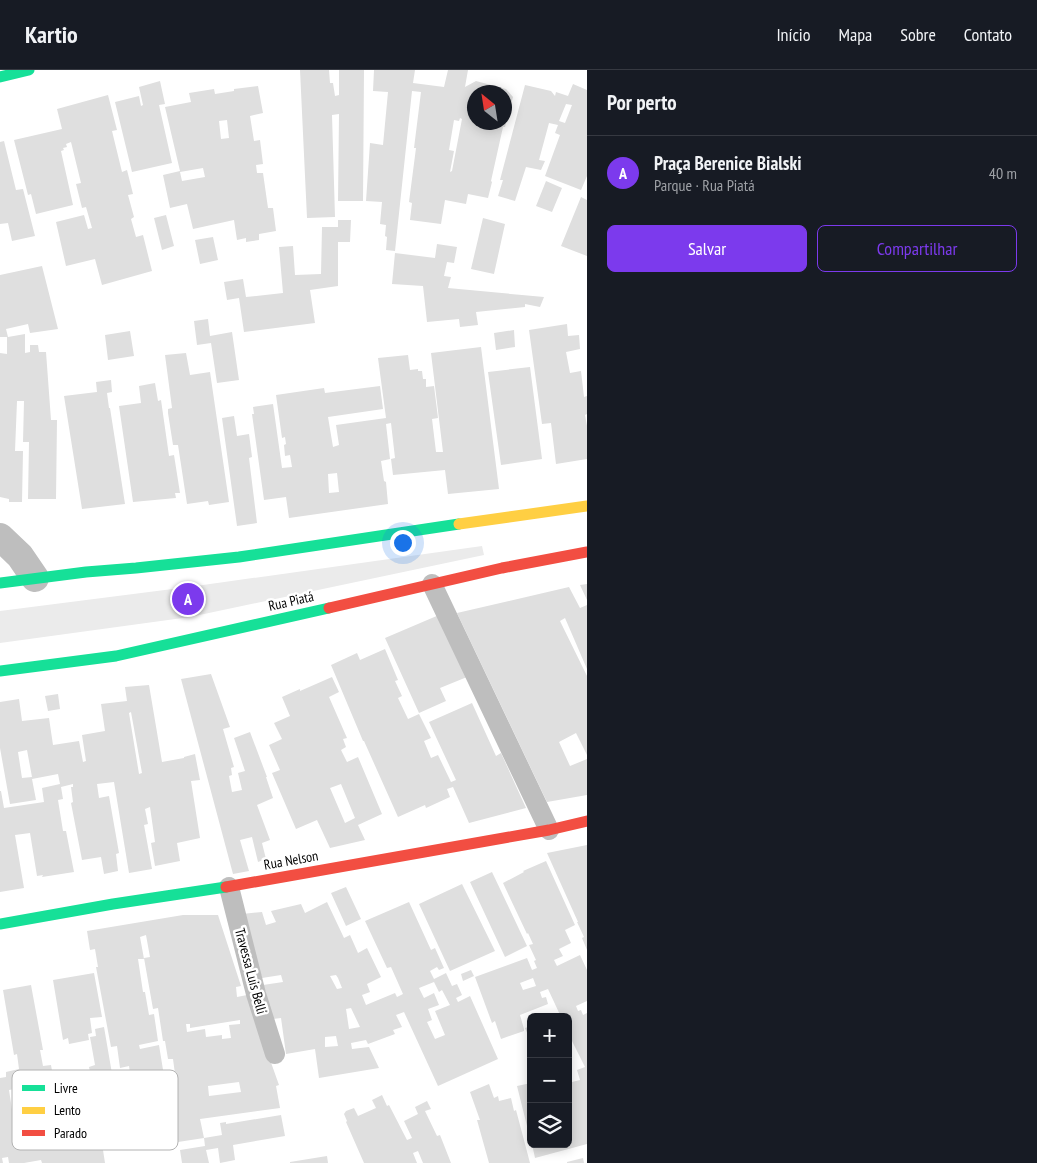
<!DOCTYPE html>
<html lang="pt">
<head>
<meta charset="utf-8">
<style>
	:root { --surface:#171b24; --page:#242831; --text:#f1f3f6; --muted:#9ea1a6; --line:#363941; --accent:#7c3aed }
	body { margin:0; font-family:"PT Sans Narrow",sans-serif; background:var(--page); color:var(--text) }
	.controls { position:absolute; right:15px; bottom:15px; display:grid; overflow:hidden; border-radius:8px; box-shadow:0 2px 12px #0003 }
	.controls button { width:45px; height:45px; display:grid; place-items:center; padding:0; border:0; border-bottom:1px solid var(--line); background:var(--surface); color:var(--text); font:25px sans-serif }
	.compass { position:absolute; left:467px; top:15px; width:45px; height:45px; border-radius:50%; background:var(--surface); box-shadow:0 2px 12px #0003; rotate:330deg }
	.you { position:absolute; left:402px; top:472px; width:18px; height:18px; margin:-12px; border:4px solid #fff; border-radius:50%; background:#1a73e8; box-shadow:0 0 0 8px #1a73e833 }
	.badge { display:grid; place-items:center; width:32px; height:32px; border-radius:50%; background:var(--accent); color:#fff; font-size:16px; font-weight:700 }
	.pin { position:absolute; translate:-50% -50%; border:2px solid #fff; box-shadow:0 1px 5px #0006 }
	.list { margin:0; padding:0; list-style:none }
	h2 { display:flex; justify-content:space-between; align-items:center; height:65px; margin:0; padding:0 20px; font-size:21px }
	h2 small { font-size:16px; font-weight:400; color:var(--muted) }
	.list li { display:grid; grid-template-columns:32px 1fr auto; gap:15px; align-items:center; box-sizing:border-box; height:75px; padding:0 20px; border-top:1px solid var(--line) }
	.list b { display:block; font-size:19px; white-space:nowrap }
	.list p { margin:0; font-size:16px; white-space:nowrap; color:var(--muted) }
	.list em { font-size:16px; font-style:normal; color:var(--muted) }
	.actions { display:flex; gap:10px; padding:15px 20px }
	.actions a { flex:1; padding:11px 0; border:1px solid var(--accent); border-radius:8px; text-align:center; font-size:18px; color:var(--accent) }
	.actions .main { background:var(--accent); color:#fff }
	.icon { flex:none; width:28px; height:28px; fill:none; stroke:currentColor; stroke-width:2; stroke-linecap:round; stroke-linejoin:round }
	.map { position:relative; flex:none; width:587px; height:1093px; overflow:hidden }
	header { display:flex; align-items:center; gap:30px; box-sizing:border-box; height:70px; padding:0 25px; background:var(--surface); border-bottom:1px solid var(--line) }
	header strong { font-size:24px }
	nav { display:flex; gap:28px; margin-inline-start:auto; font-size:18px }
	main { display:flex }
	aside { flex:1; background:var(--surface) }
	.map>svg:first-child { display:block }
</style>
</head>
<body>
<header>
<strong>Kartio</strong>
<nav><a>Início</a><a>Mapa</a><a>Sobre</a><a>Contato</a></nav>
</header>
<main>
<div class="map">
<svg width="587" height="1093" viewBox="0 0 587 1093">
	<rect width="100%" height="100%" fill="#fff"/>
	<path fill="#ebebeb" d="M482,476l2,9 -294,62 -190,26v-32l196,-25z"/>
	<path fill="#dfdfdf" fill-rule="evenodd" d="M300,0h29l1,13h3l2,13 4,-1v-25h25l-1,131h-25l1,-87 -7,1 3,102 -28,1z
		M374,0h41l-2,13 31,4 4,-17h20l-3,17 11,-6 30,8 7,8 -8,30h-2l-12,54 1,1 -4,16 -20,-4 -2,10 -21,-4 -4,24 -31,-4 2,-17 -3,-1 7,-54h-2l7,-56 -9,-1 -17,160 -9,-1 1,-13 -2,-1 1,-11 -6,-1 2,-22 -16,-1 4,-58 13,2 5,-53 -15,-1zM474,22h30v30h-30zM460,48l2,1 -10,52 -2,1 4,-21 -5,-1 5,-30 5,1z
		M160,11l5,23 -6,1 13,58 -40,9 -17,-70 24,-6 2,10 2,-1 -4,-18z
		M573,14l14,6v86l-6,14 -36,-14 15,-41 -5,-2 3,-8 -9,-2 -10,37 6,1 -4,9 -15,-3 -11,34 -17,-5 5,-16h-3l25,-95 26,6 4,5 1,-4 12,4zM566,34l6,1 -7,18 -6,-2z
		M258,16l5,27 -13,3 4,25 6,-1 3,24 -7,1 1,8h6l5,35h5l3,23 -17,3v6l-13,2v-4l-9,2 -3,-20 -41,9 -6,-25 -17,4 -7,-33 17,-4 -15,-64 26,-5 -2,-9 25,-4 1,5 19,-3v-2zM227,50l2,18 -8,1 -2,-18zM203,98l2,9 -23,4 -2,-9z
		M108,25l9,35 -5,1 10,41 5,-2 6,24 -5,1 6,22 -3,2 5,18 7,-2 9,36 -50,14 -7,-26 -29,7 -10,-44 28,-7 4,14 4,-1 -6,-21 -4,1 -6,-24 5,-1 -10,-41 -5,2 1,3 -4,1 1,2 -3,1 12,54 -37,9 -5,-20 -3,1 -14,-55 48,-11 -5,-20z
		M4,71l12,49 7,-1 12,47 -23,5 -4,-18 -8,1v-82z
		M546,111l16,7 -10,24 -16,-6z
		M581,127l6,3v56l-26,-10z
		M166,145l8,31 -12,4 -8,-32z
		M483,148l22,6 -11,50 -23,-5z
		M338,150h13l-1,22h-12v44l-28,4 5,33 -71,9 -5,-34 -12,2 -3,-18 19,-3 3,18 37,-4 -4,-46 14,-1 2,29 26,-1 1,-47h16z
		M213,167l5,23 -18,4 -5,-24z
		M437,174l20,3 -3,16 -7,-1 -3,14 7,1 -3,11 96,9 -4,10 -15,-3v3l-49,5 2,13 -18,2 -1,-8 -32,3 -4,-36 -31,-2 3,-31 40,5z
		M42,196l16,63 -28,4 -2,-9 -22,5 2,8 17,-3v19l5,-1v-7h8l1,7h7l5,68h6l-1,79h-28l1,-57h-6l1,-41h-7l-2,50h8l-1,51h-13v-3l-9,-2v-144l7,1v-17h1h-8v-62z
		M208,249l2,17 22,-4 7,48 -22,3 -6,-40 -14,2 -3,-24z
		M567,254l1,12 11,-1 1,14 -14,3 4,21 11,-2 3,26 3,-1v18l-2,1 2,11v33l-31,5 -5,-41 -9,1 -13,-94z
		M514,260l1,17 -19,3 -2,-17z
		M130,261l4,25 -26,4 -3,-25z
		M481,277l18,142 -51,5 -3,-24 -52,5 -2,-16 4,-1 -4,-35 -5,1 4,35 -9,2 3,20 2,1 2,22 -99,14 -3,-21 -22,3 -12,-86h2l-1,-7 20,-3 9,64 10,-1 -2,-12 -5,1 -1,-11 2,-1 -1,-7 -3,1 -6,-43 48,-7 1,5 55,-7 3,23 -55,8 5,30 6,-2 -3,-20 50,-7 -8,-60 30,-3 2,15 8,-1v2h4l1,8h3v8l8,-1 4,32 -6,1 4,33h7l-12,-99zM337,403l2,19 -10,1 -1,-19z
		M186,283l4,22 20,-3 19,130 -20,3 -1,-4 -21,3 -9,-59h-5l-5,-32v-4l4,-1 -7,-53z
		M530,297l12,92 -41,6 -13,-93z
		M111,310l1,12 -5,1 2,15h1l15,96 -43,5 -18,-113 33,-4 -1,-10z
		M155,313l3,18 3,-1 8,56 5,-1 6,38h-5l1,5 -43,4 -14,-96 22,-3 -2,-17z
		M234,346l3,20 12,-2 3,23 -3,1 8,65 -20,3 -15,-108z
		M587,514v16l-7,-15z
		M569,517l11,21 7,-3v64l-22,-51 -5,3 27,55v79l-11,-22 -17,9 11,24 17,-7v36l-40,7 -90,-189z
		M439,545l28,62 -27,11 6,13 -27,12 -34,-75z
		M385,579l13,31 -3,1 7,15 -4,2 10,21 11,-5 12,24 -7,3 7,17 7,-3 13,27 5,-2 -27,-58 43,-19 24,53 5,-3 25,55 -57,15 -16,-36 -6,2 3,8 -24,11 -1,-3 -27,12 -34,-76h-1l-32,-76 26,-12 3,7z
		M211,604l19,53 -7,2 11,38 -3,1 1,7 -3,1 3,16 10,-2 -4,-17 7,-2 -11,-33 16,-6 17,45h-1l7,21 -16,7 13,35 -8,3 4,16 -8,3 -6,-25 -12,3 9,31 -16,3 -52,-195z
		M332,607l7,15 -10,5 18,41 -4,1 3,8 -5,3 6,12 11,-5 24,57 -24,11 7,15 -35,8 -13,-28 -21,9 -24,-56 8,-3 -11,-25 13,-6 -8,-16 16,-7 -8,-19 18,-8v2zM341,714l14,34 -10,5 -15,-35z
		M149,615l13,77 22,-4v-1l11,-3 5,26 -9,1 9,57 -23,5 3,18 -25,5 -4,-23 4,-1 -5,-35 -5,2 3,15 -4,1 8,44 -23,4 -15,-91 -17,2 2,14 10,-2 10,57 -3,1 2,17 -14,3 -3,-17 -19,3 -11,-57 2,-1 -2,-15h2v-3l-12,3 2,12 -5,1 5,31h3l8,41 -32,5 1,-2 -6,1 -7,-43 -15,2 9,53 -24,4v-101h1l3,17 40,-6 -2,-14 18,-4 -2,-10 -26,5 4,21 -26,4 -10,-56v-46l19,-3 3,22 27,-3 4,27 26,-4 4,21 3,-1 -4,-26 23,-4 -4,-27 26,-3 -2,-14zM131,642l11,61 -3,1 -10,-61zM27,680l5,27 -10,1 -4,-26z
		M58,624l2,15 -12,2 -3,-15z
		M587,775v105l-5,-12 2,-1 -7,-15h1l-31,-69z
		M546,791l29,64 -10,5 6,13 -12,6 4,7 -9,4 3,6 23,-11 7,15v31l-11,5 2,5 3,-1 2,5 4,-2v131l-52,14 -3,-14h36v-61l12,-3 -3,-10 8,-3 -14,-28 -3,1v-23h-7l-13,-28 -8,3 2,6 4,-1 2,7 -28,11 4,14v2l-23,8 -6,-18 -3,2 -17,-46 52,-19 5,12 5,-2 -3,-7 2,-1 -7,-15 4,-1 -5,-11 -1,1 -24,-51 21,-11 -1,-1zM533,908l3,8 -13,4 -3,-7z
		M492,802l35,74 -22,11 -35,-75z
		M462,814l33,67 -45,20 -31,-67z
		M346,817l15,32 -15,7 -15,-33z
		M327,832l17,36 6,-3 8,18 9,-5 14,29 -14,7 3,8 -8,3 4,10 29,-12 2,4 6,-3 -12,-27 -4,1 -22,-47 44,-19 22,48 4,-2 9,20 -5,2 -2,-3 -7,4 4,8 12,-6 6,13 5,-2 5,11 -6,3 2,4 12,-6 28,63 -60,27 -34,-74 -8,3 6,12 -9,3 2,4 -27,10 -2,-4 -15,3 1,6 17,-2 10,21 -60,10 -4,-29 -29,5 -5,-36 -8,1 -10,-34 20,-3 -2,-7 -19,3 -20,-64 20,-2 4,13 10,-3 -5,-11 30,-7 4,9zM336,905l2,3 4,10 -5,1 -7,-13zM434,912l5,10 3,-2 8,15 -15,6 10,24 -10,4 -8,-17 5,-2 -4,-11 11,-4 -5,-12 -10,5 -5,-10zM351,938l9,19 -11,2 -3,-20zM336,966l2,10 -13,1v-10z
		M183,845h35l23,71 -5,1 1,10 10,-2 32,90 -3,1 4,22 -80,11 4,19 18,-3 -2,-12 6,-1v2l55,-9 4,21 -52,9 2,15 -15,3 -2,-15 -12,2 3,13h-27l-2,-13 25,-4 -1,-8 -26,4 -7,-39 -53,10 6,32 -21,5 2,13h-63l-1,-3 -17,3h-15l-1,-6 -6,1 1,5h-3v-85l6,-1v-5l13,-3 -2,-15 -3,1 -11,-65 28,-5 12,65h-3l3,16 8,-1 3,17 -45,8 4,26 38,-7 3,15 12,-2 -6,-38 21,-3 2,13 15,-4v4l2,-1 -1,-6h-1l-2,-12 -5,1 -2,-9 6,-2 -5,-28 6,-1 -1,-7 9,-2 12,70 18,-3 -1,-10 7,-1v-5l-9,1 -2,-13 -9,2 -3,-22 -6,1 -15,-80h2l-3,-18 -5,1 -3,-19zM146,865l4,22 -6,1 9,51 5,-1 5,33h2l3,18h5l2,15 -11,2 -5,-31 -19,4 -1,-4 19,-4 -4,-27 -5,1 -4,-23h-2l-5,-33h6l-4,-22zM240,950v4l-11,1 2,13 -9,1v-4l-16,2 -1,-8 -18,3 -1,-8h4v4zM239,1012l2,10 -32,4 -1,-10z
		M471,900l3,6 -11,5 -2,-7z
		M94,903l8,44 -12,1 2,15 -4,1 1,6 -20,4 -1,-6 -5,2 -10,-60z
		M531,956v16l-6,-14z
		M531,1013v55h-1l-13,-52z
		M489,1014l5,14 4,-2 1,5 12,-3 3,13 2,-1 14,53h-41l-12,-43h3l-10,-28z
		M382,1025l5,11 2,-1 18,35 5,-2 -8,-17 14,-7 -3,-7 12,-6 4,8 -6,2 12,25 3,-1 11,28h-28l-5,-12 -5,2 4,10h-53l-18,-41 1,-1 -3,-7 2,-3 8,-3 4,8 18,-8 -4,-8z
		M327,1086l1,7h-38v-1z
		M583,1088l1,5h-17v-1z"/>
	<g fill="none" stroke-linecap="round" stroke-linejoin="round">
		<path stroke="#bebebe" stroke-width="20" d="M432,514l117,246
			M229,817l27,107 19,60"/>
		<path stroke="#bebebe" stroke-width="28" d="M0,467l20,19 15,22"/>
		<path stroke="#16e098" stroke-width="11" d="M0,7l29,-7
			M0,513l86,-11 50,-4 103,-11 220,-33
			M0,601l116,-15 213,-48
			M0,854l113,-20 113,-17"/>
		<path stroke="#ffcf43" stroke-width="11" d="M459,454l128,-18"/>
		<path stroke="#f24e42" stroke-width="11" d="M329,538l173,-40 85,-16
			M226,817l323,-57 38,-9"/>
	</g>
	<g text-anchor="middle" stroke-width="5" stroke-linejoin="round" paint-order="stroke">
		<g font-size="14" fill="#000" stroke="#fff">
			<text transform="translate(291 531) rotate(-13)" y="5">Rua Piatá</text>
			<text transform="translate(291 790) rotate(-10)" y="5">Rua Nelson</text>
			<text transform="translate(251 901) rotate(75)" y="5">Travessa Luis Belli</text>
		</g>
	</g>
	<rect x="12" y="1000" width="166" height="80" rx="8" fill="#fff" stroke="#b2b2b2" stroke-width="1"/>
	<rect x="22" y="1015" width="23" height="6" fill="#16e098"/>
	<rect x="22" y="1037" width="23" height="7" fill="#ffcf43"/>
	<rect x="22" y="1060" width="23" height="6" fill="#f24e42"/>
	<g font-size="14" fill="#000">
		<text x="54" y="1023">Livre</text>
		<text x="54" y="1045">Lento</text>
		<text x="54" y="1068">Parado</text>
	</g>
</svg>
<div class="controls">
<button>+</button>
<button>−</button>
<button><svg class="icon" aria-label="layers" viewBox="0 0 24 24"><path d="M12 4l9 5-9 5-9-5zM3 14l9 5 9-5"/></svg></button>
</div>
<svg class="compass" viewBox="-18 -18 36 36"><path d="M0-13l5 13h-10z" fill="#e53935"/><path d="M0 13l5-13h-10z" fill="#9ea1a6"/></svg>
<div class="you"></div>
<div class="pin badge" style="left:188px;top:529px">A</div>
</div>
<aside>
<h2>Por perto<small></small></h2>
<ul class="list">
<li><span class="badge">A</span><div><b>Praça Berenice Bialski</b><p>Parque · Rua Piatá</p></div><em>40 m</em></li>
</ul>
<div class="actions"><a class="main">Salvar</a><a>Compartilhar</a></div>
</aside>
</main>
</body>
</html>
